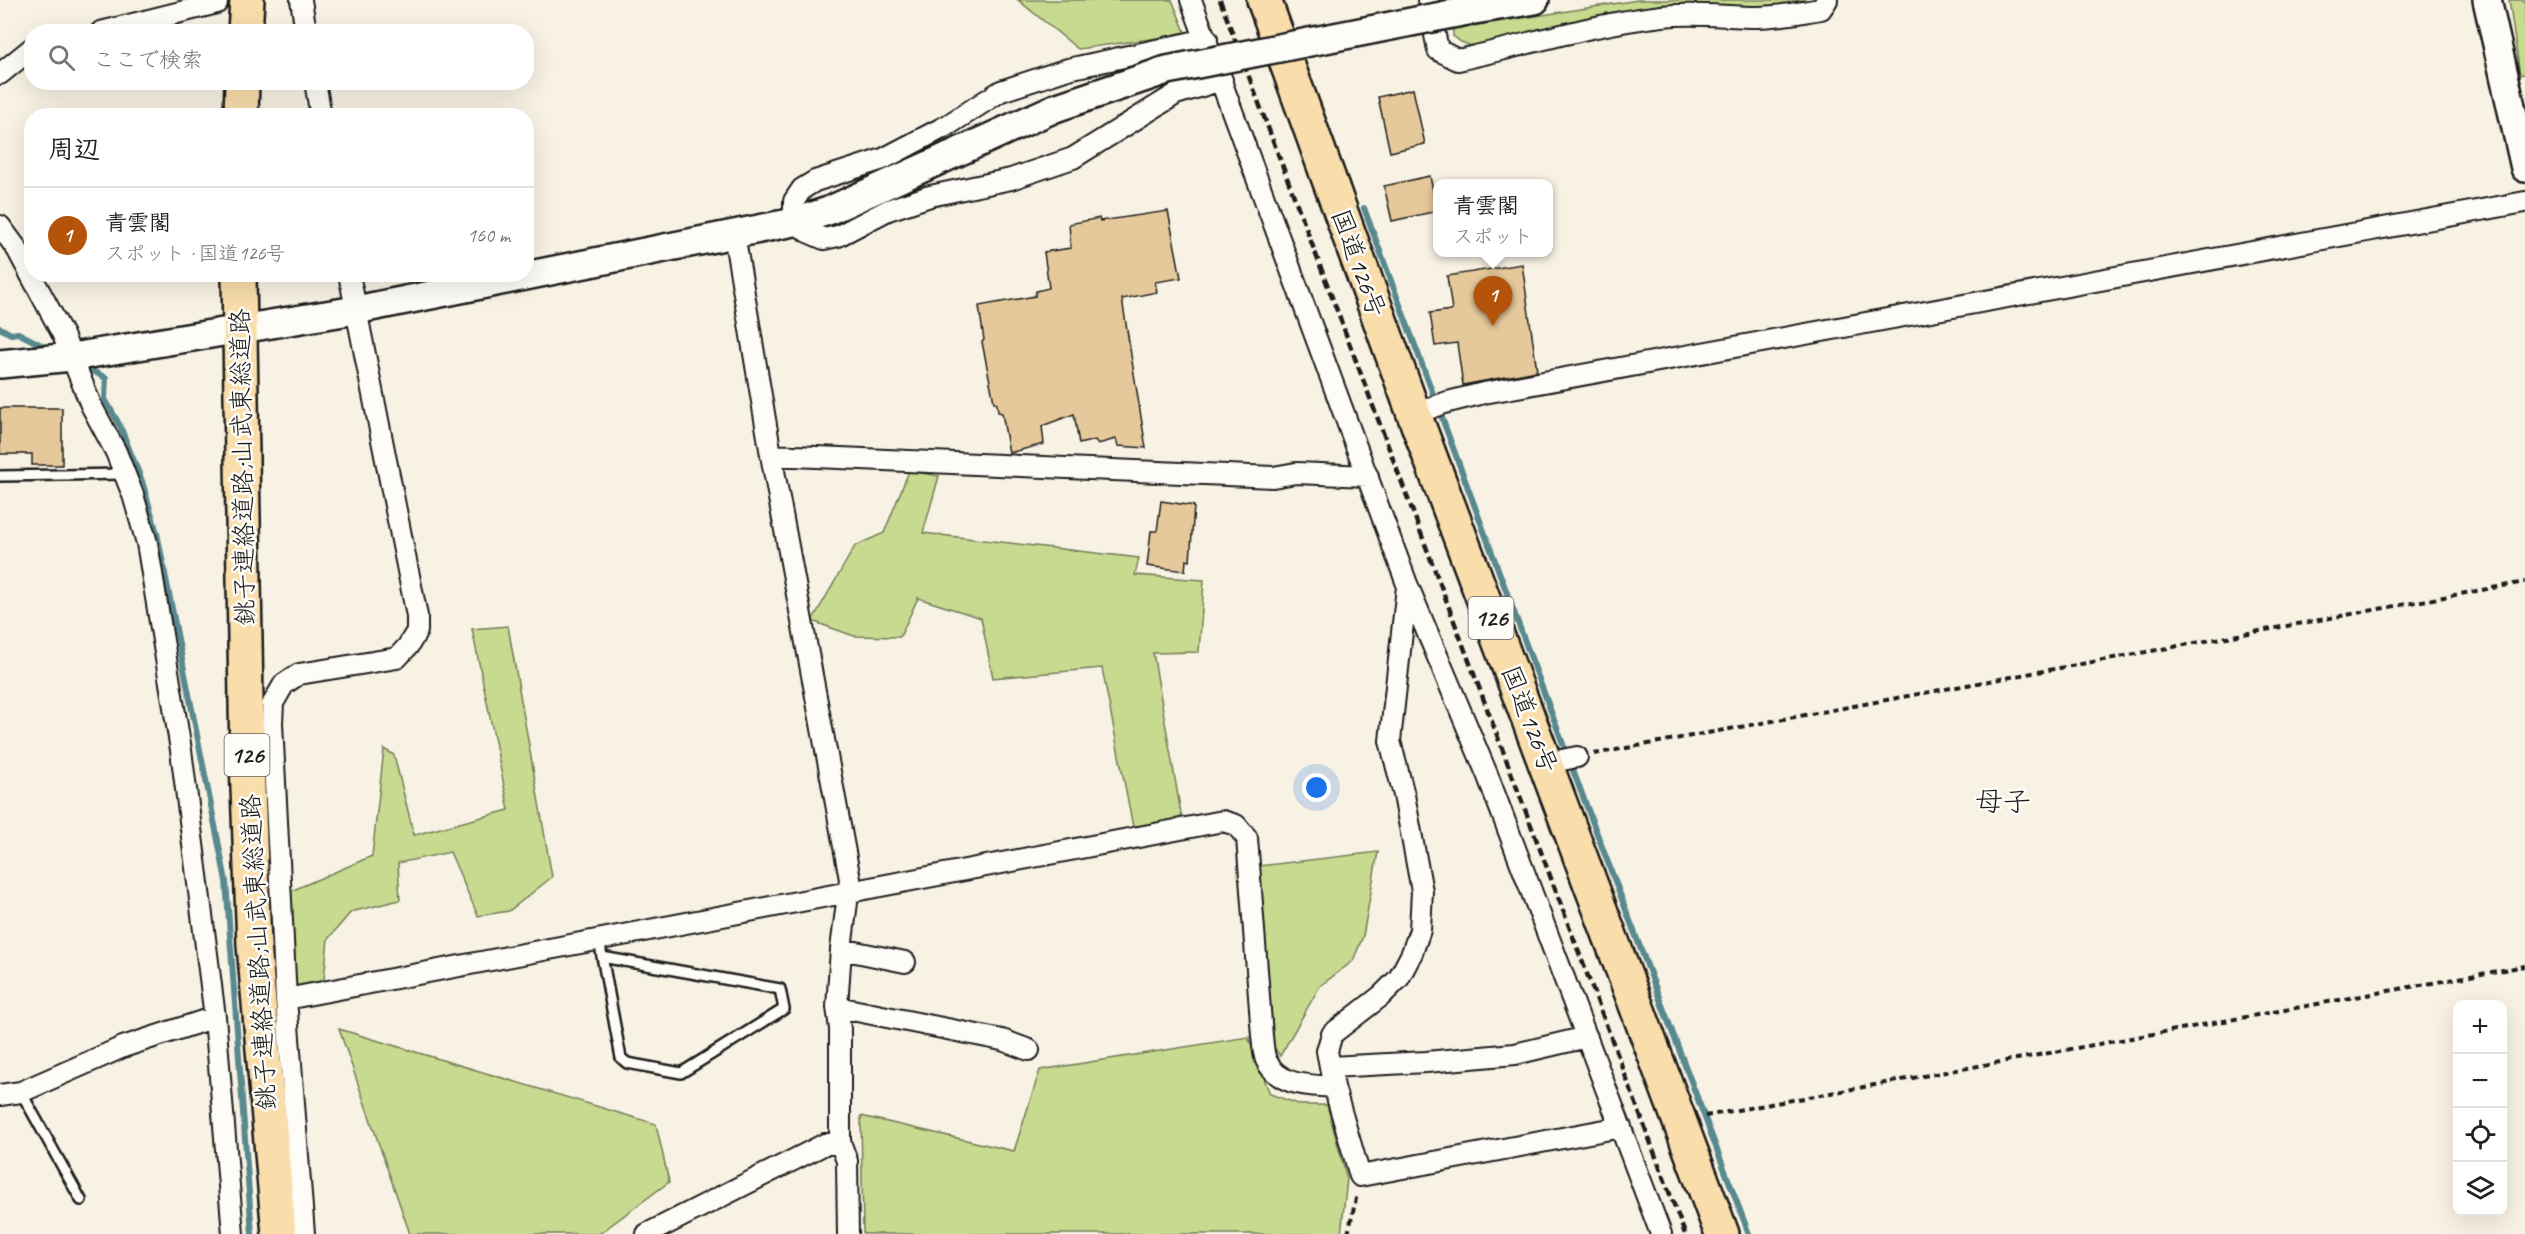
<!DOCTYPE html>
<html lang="ja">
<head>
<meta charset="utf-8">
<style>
	:root { --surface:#fff; --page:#f6f6f6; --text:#222; --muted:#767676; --line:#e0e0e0; --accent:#b45309 }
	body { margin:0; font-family:Caveat,"Klee One",sans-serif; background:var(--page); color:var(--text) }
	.controls { position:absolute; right:18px; bottom:18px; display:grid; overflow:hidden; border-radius:12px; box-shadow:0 6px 24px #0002 }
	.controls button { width:54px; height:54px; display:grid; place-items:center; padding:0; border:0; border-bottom:2px solid var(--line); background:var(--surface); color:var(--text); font:30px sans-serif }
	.you { position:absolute; left:1317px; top:788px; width:21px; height:21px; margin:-15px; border:4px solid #fff; border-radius:50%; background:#1a73e8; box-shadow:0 0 0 9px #1a73e833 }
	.badge { display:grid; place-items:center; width:39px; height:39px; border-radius:50%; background:var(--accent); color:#fff; font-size:20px; font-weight:700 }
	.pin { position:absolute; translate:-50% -50px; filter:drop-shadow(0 2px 3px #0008) }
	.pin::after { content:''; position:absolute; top:32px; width:21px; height:18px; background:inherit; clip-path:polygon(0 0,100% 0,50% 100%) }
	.popup { position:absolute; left:1433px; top:179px; width:120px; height:78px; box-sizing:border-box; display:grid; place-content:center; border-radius:12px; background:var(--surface); filter:drop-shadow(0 2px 4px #0005); font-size:20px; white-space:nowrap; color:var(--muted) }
	.popup b { font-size:22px; color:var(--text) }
	.popup::after { content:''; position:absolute; left:50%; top:100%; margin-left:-12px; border:12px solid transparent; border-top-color:var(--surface) }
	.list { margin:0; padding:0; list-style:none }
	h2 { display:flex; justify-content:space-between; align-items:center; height:78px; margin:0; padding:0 24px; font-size:26px }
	h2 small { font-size:20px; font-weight:400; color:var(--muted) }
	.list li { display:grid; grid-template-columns:39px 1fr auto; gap:18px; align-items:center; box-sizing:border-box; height:96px; padding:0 24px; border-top:2px solid var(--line) }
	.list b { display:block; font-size:22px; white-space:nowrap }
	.list p { margin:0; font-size:20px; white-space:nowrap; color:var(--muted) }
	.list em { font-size:20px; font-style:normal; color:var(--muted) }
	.icon { flex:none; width:33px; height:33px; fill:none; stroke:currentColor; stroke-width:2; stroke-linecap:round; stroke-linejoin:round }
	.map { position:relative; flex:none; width:2525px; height:1234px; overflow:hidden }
	.search { position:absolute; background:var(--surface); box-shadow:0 6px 24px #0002; left:24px; top:24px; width:510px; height:66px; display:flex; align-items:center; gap:15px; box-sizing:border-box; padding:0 21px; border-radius:24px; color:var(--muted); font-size:22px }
	.panel { position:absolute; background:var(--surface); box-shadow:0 6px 24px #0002; left:24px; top:108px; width:510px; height:174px; border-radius:24px }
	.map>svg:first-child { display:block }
</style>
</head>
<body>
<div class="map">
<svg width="2525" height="1234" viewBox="0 0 2525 1234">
	<rect width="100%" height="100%" fill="#f8f2e4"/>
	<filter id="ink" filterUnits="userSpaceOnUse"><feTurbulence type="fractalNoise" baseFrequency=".0167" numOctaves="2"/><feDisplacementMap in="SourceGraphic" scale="12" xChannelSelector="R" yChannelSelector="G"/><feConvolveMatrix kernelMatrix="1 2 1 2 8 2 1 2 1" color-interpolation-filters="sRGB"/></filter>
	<g filter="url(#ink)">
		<path fill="#c7da8f" stroke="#727b56" stroke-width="1.5" d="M1018,0h154l14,34 -108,15z
			M1638,0h165c-21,16 -64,5 -90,7 -80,5 -160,25 -239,40l-13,-5 -8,-6v-7z
			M2509,0h16v74l-5,1z
			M909,471l30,5 -16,57 216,25 -4,17 69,5 -5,72 -46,1 29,166 -49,8 -31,-159 -109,10 -12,-60 -63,-20 -18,39 -46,-1 -42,-15 43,-75 29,-13z
			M508,626l44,251 -43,34 -31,5 -28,-64 -52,11 2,37 -49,12 -23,27 -5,50 -57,7 -3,-93 109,-47 12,-107 10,6 20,80 95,-25 -37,-181z
			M1378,852l-15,84 -10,25 -33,25 -40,70 -11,-16 -10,-174z
			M339,1029l317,95 13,58 -70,52h-189z
			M1248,1037l22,57 31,11h26l20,74 -6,55h-478l-2,-118 153,35 26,-81z"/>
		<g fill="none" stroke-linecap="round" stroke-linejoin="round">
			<path stroke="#58898e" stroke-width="6" d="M1364,208l202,544 183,482
				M0,328l11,6 7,-1 33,17
				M81,365l25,13 -1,21 15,27 22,55 15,52 69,348 26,353"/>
		</g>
		<path fill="#e6c99a" stroke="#1c1c1c" stroke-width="1.5" d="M1413,89l12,55 -35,8 -12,-55z
			M1430,176l7,35 -45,10 -8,-35z
			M1168,211l13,67 -26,4 2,10 -35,7 24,149 -28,-2 -2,-7 -18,5 -3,-4 -16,4 -5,-30 -32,12 2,18 -35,9 -7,-40 -4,-1 -1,-8 -3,-2 -12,-60 2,-2 -5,-34 56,-10 1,-5 13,-3 -5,-36 27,-4 -2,-24 30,-6 1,3z
			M1522,264l15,107 -74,14 -6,-42 -22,3 -5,-33 22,-3 -5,-34z
			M0,408h62v57h-30v-11h-32z
			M1161,501l33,5 -4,55 -4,-1 -1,11 -38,-5 4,-35h6z"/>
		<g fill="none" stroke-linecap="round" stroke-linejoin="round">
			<g stroke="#1c1c1c" stroke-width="14">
				<path id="lane" d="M0,476l125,-2
					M599,940l22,118 6,5 54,10 103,-64 -4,-20 -178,-32
					M21,1092l60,108"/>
			</g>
			<g stroke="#1c1c1c" stroke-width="24">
				<path id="street" d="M301,0l5,32
					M1191,0l216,584 80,190 174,460
					M1428,0l10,50 20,10c68,-15 134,-36 204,-44 32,-4 64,1 96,1 21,0 43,-5 63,-8l6,-9
					M101,32l116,-29v-3
					M1207,39l-139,30 -67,22 -53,34 -65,34 -68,22 -13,8 -8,12v21l16,11 14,6 14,-3 50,-26 42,-14 81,-17 62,-21 103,-64 46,-14
					M0,74l32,-26
					M315,82l6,34
					M0,226l17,23 46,86 28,70 25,47 17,43 14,48 34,207 34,267 18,217
					M734,234l37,221 79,424 -9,70 -4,58 3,22v113l7,19 1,73
					M1414,414l30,-11 40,-10 1041,-191
					M771,455l502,22 23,-4 72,3
					M1407,587l-17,154 14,54 18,96 -2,39 -8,23 -13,25 -18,18 -49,38 -5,17 7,36 26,89 261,-49
					M1547,763l30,-6
					M841,949l64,13
					M286,999l937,-178 13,4 11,13 15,198c1,7 1,17 4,24 13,27 44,25 68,27
					M837,1007l165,33 27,10
					M1330,1067l96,-5 89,-8 72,-17
					M0,1095l21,-3 102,-45 92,-30
					M304,1234l-18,-235 -14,-276 1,-20 11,-19 15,-10 98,-16 11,-12 9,-15v-15l-68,-342
					M647,1234l178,-90 15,-2"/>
			</g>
			<g stroke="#1c1c1c" stroke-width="32">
				<path id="secondary" d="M2487,0l38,168
					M1462,12l73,-12
					M0,364l72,-7 284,-47 438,-88 34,-11 227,-103"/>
			</g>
			<g stroke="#1c1c1c" stroke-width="38">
				<path id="highway" d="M1264,0l150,414 308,820
					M245,32l2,-32
					M241,116l1,-34
					M239,274l8,488 7,183 25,289"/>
			</g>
			<path stroke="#1c1c1c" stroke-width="4" stroke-dasharray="6 4.5" stroke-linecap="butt" d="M1594,754l931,-172
				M1705,1116l820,-150
				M1348,1234l9,-40"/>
			<use href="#lane" stroke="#fdfcf7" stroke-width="9"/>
			<use href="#street" stroke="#fdfcf7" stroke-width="20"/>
			<use href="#secondary" stroke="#fdfcf7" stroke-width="27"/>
			<use href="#highway" stroke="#f9ddab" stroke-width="33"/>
			<path stroke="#1c1c1c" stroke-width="4.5" stroke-dasharray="9 4.5" stroke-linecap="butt" d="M1220,0l465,1234"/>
			<g stroke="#1c1c1c" stroke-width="32" stroke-linecap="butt">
				<path id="secondary-bridge" d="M1055,108l112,-38 295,-58"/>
			</g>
			<use href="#secondary-bridge" stroke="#fdfcf7" stroke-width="27"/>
		</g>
	</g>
	<g text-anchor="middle" stroke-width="5" stroke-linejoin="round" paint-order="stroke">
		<g fill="#fdfcf7" stroke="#605f5e" stroke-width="1.5">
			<rect x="1468.5" y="597" width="45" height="42" rx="4.5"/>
			<rect x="224.5" y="734" width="45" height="42" rx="4.5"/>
		</g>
		<g font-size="24" font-weight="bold" fill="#1c1c1c">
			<text x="1491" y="626">126</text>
			<text x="247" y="763">126</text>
		</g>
		<g font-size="26" fill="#1c1c1c" stroke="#fdfcf7">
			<text transform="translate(1359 263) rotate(70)" y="9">国道126号</text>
			<text transform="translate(242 467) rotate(-91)" y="9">銚子連絡道路;山武東総道路</text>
			<text transform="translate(1530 719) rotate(69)" y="9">国道126号</text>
			<text transform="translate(258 952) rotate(-93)" y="9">銚子連絡道路;山武東総道路</text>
		</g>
		<g font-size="28" fill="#1c1c1c" stroke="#fdfcf7">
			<text x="2003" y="811">母子</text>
		</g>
	</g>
</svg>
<div class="controls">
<button>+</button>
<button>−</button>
<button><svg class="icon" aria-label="locate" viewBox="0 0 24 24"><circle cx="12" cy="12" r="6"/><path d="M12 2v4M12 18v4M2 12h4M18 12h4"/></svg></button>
<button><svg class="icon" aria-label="layers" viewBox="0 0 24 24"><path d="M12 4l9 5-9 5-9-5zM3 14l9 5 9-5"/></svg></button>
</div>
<div class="you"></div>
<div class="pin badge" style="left:1493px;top:326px">1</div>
<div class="popup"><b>青雲閣</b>スポット</div>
<div class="search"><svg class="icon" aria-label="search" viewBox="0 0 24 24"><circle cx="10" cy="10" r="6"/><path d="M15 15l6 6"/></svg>ここで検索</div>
<section class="panel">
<h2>周辺<small></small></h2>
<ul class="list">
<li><span class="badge">1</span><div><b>青雲閣</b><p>スポット · 国道126号</p></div><em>160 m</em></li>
</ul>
</section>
</div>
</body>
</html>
